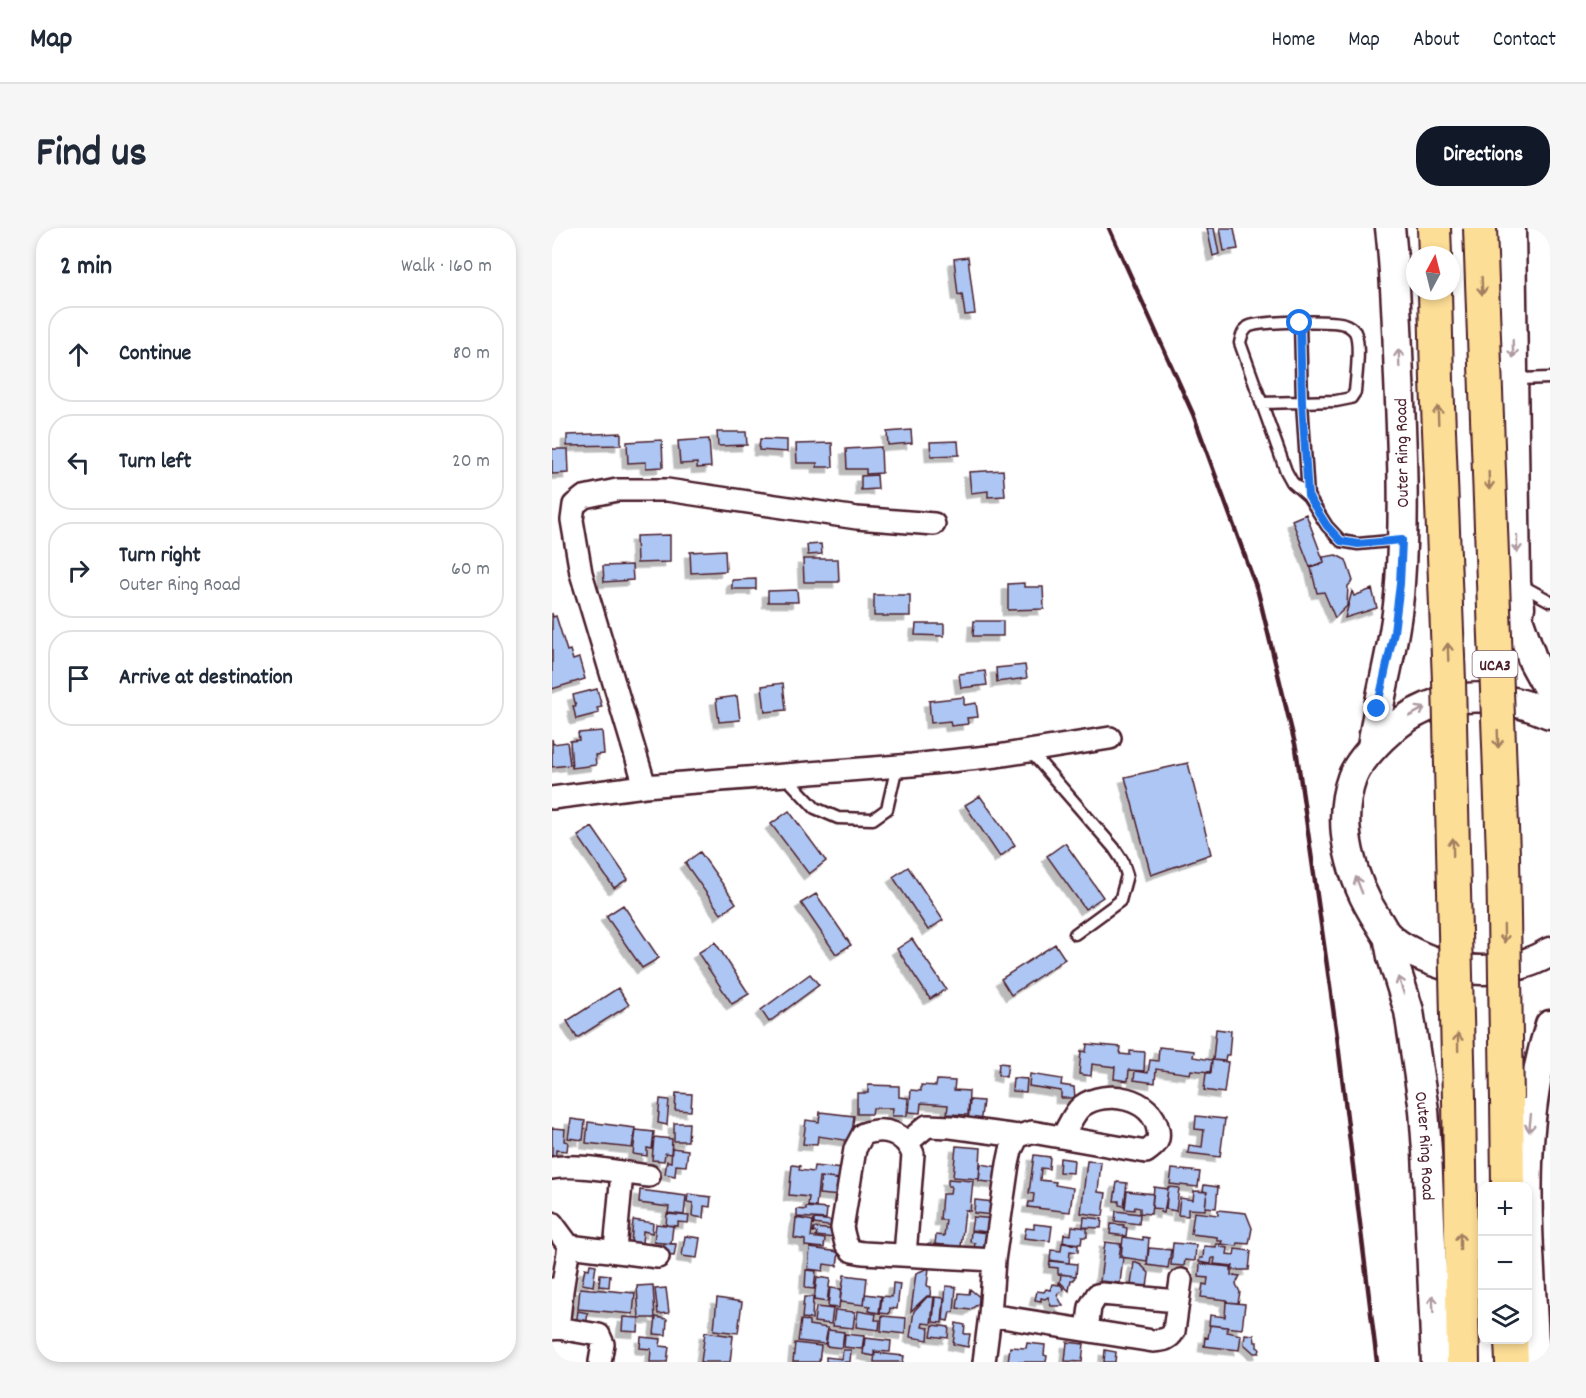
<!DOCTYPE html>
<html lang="en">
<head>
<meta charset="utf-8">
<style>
	:root { --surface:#fff; --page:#f6f6f7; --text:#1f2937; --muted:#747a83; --line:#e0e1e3; --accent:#111827 }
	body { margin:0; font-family:Dekko,sans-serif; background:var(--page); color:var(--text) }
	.controls { position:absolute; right:18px; bottom:18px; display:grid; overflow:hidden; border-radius:12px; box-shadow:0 3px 9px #0003 }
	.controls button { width:54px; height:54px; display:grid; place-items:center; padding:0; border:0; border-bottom:2px solid var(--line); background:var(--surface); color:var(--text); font:30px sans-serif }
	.compass { position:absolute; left:854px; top:18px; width:54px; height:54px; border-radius:50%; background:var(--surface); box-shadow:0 3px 9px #0003; rotate:7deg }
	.stop { position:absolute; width:18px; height:18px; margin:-14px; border:4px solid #1a73e8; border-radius:50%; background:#fff }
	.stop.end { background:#1a73e8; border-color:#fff; box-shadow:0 2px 6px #0008 }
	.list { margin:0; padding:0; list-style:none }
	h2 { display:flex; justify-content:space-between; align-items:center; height:78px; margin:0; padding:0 24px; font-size:26px }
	h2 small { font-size:20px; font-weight:400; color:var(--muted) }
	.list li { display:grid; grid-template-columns:39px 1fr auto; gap:18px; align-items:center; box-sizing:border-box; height:96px; margin:0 12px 12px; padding:0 12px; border:2px solid var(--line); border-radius:24px }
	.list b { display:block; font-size:22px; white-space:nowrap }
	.list p { margin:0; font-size:20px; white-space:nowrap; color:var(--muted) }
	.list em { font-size:20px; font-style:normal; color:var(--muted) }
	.icon { flex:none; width:33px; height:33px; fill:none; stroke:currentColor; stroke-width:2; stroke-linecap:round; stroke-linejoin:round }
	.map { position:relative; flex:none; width:998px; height:1134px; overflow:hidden; border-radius:24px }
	header { display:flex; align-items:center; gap:36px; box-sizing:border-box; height:84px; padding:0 30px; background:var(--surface); border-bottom:2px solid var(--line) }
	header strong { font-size:28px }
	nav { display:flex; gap:33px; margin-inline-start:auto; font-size:21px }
	.intro { display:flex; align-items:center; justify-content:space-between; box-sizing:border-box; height:144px; padding:0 36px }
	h1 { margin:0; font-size:42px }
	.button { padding:15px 27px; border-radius:24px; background:var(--accent); color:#fff; font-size:21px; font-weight:700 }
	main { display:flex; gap:36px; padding:0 36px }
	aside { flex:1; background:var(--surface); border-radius:24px; box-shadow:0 3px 9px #0003 }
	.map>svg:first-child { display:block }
</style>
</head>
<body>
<header>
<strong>Map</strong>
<nav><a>Home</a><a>Map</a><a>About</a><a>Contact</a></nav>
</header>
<div class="intro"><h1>Find us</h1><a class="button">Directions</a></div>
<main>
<aside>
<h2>2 min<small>Walk · 160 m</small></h2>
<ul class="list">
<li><svg class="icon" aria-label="ahead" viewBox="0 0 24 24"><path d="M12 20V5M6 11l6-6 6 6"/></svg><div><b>Continue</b></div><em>80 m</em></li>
<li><svg class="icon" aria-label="left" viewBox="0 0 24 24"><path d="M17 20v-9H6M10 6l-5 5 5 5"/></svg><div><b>Turn left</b></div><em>20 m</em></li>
<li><svg class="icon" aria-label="right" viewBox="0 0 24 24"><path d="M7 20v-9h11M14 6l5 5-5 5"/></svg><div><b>Turn right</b><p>Outer Ring Road</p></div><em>60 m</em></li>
<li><svg class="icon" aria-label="arrive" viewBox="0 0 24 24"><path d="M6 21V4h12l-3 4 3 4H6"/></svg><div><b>Arrive at destination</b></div></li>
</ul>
</aside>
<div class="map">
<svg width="998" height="1134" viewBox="0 0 998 1134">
	<defs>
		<filter id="shadow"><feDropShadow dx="-5.5" dy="5.5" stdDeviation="0" flood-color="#0004"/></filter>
	</defs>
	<rect width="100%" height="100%" fill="#fff"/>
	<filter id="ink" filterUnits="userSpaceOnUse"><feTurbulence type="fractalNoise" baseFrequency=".0167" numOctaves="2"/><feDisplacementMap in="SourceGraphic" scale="12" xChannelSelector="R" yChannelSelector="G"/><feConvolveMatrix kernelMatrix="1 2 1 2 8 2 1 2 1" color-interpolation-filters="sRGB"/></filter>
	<g filter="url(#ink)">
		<path fill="#adc6f3" stroke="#4a1f2b" stroke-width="1.5" filter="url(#shadow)" d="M655,0h7l5,26 -6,2z
			M668,0h14l4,21 -14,2z
			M416,29l7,57 -10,1 -3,-21 -4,1 -4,-36z
			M359,202l1,13 -24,2 -1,-13z
			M165,204h29l1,13 -29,1z
			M69,205v12l-54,1v-11z
			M157,211l2,28 -14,1v-5l-17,1 -2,-23z
			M208,211l27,1v12l-28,-2z
			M110,212l1,27 -17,1v-6l-18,1 -1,-21z
			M406,213l1,14 -28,1 -1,-14z
			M280,215l1,24h-16v-4h-20l-1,-19z
			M329,219l1,26 -16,1v-5h-19l-1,-20z
			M0,221h16l1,24 -17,1z
			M451,242l2,26 -17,1v-6l-17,2 -2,-21z
			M325,247l1,14 -17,1v-14z
			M754,286l18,48 -14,5 -18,-47z
			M118,307v27l-33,1 -1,-27z
			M269,316l1,10 -14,1 -1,-10z
			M173,322l1,21 -35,2 -1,-21z
			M784,327l10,5 7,21 -5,5 -1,20 -12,12 -11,-26 -7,1 -6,-25 13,-6 -1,-5z
			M251,331h35l1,23h-35z
			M80,337l1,15 -29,2 -1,-16z
			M204,351v10h-24v-9z
			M472,355v4h19l1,22 -36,1v-26z
			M820,361l5,19 -32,10 7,-27 2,5z
			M245,362l1,12h-30v-11z
			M322,367h36v21h-36z
			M0,385l1,4 3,-1 11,35 3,-1 3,10 6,-2 6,21 -33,10z
			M422,393h29v15h-30z
			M364,396h28v12l-29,-1z
			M473,437l2,13 -30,4 -1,-14z
			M433,443l2,14 -26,3 -2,-14z
			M231,455l3,27 -21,2 -3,-26z
			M45,461l5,18 -5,1 2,5 -23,6 -3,-13h3l-3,-11z
			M185,468l3,24 -21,2 -3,-23z
			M412,469v8l12,-2 2,14 -11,1 1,6 -17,2 -1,-5 -19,2 -2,-22z
			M50,503l2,23 -9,1 1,10 -24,3 -2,-27 9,-1 -1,-7z
			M0,511l1,5 14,-2 3,23 -18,2z
			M636,535l23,91 -60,21 -26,-98z
			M428,568l35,49 -15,12 -35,-52z
			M237,583l37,50 -17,13 -38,-50z
			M40,599l36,52 -14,9 -36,-52z
			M513,615l38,54 -18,12 -38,-53z
			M148,624l36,51 -15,11 -36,-51z
			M356,639l35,53 -15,10 -35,-53z
			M264,666l35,51 -15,9 -35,-51z
			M71,677l36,53 -17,10 -36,-52z
			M360,711l34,50 -16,10 -33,-50z
			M163,714l34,52 -17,10 -34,-51z
			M503,716l10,15 -54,36 -10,-16z
			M258,746l9,11 -50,37 -8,-12z
			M66,760l11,17 -52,33 -10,-17z
			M664,801l15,2 -2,24h-3l-1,6 -12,-1z
			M535,816l34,3 -1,7 10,1v-4l15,1 -1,19 -15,-1 -1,11 -14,-2 1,-12 -23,-3 -1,12 -12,-2 2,-23 5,1z
			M607,819l35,4 -1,6 19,3 -2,12 -19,-2 -1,4 -34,-5 -1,14 -21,-3 1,-9 13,2 2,-13 8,1z
			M660,832l16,2 -4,31 -20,-3 2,-17h5z
			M447,835l9,1 -2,13 -8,-2z
			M478,846l32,5 -1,6 13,2 1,11h-14v-7l-32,-5z
			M461,850l14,1 -1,13 -14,-1z
			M385,852l18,1 -1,9 15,1 -1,24 -21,-1 1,-9 -27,-2 -1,10 -11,-1 2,-22 10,1v-6l15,1z
			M316,857l31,1v11l9,1 -1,18h-15l1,-8h-20l-1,6h-15v-21h11z
			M124,865l16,1 -1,17 -16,-1z
			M108,871l9,1 -2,25 -9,-2z
			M418,872l13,1 -3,24 -12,-2z
			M268,884l34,4 -3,25 -33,-5 -1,9 -14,-1 3,-24 13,2z
			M644,888l29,3 -5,38 -32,-4 1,-8 13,2 2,-17 -9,-1z
			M19,891l14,2 -2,19 -15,-2z
			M36,894l47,6 -3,20 -46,-5z
			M122,895h15l-1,18h-14z
			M0,900l13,1 -1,12 4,1 -1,9 -11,-1 -1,12h-3z
			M84,902l18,2 -2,17 -5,-1v8l-14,-2z
			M102,909l18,2 -1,15 -6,-1 -1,8 -12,-1z
			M404,918l25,2 -2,31 -26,-2z
			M120,920l16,2 -2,16 -10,-1 -1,11 -10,-2 2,-13 4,1z
			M482,927l16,2 -1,12 -8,-1 -1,12 16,2 -1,3 18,3 -3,24 -42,-5 1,-5h4l1,-8 -5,-1z
			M508,930l14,2 -1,13 -14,-1z
			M535,933l14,1 -3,30 8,1 -3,23 -22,-3z
			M429,936l18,3 -2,16 -18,-2z
			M240,937l8,1 -1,4 14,2 1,-6 29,3 -1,10 -23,-2 -3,30 -8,-1 1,-9 -20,-2z
			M620,941l28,3 -2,15 -28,-3z
			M269,949l21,3 -2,16 -21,-2z
			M396,951l25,2 -3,30 -5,-1 -4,37 -26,-3 1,-9 8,1 2,-16h-6l2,-26h8l1,-8h-3z
			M565,954l10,1 -3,23 -5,-1v-4h-5z
			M652,957l14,2 -2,21 -11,-1 2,-15 -4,-1z
			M602,959l14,2 -4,24 -4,-1 1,-3 -9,-1z
			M616,959l11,1 -3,23 -10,-2z
			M88,962l46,6 -2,19 -16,-2 1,-6 -30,-4z
			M575,963l26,3 -2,20 -11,-1v-5l-5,-1 -1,3 -9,-1z
			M642,963l13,1 -2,18 -17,-1v7l-10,-1 2,-17 13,2z
			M136,966l23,3 -1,10 -6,-1 -1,12 -11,-2 1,-13 -6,-1z
			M423,972l19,2 -1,13 -19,-2z
			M254,979l21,2 -1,10 -29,-2v-8l9,1z
			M666,982l28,3 6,15 -3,16 -11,-1 -1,3 -16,-2 1,-3h-5v-4l-26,-3 3,-22 24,3z
			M564,983l24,3 -1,10 -24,-3z
			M115,986l22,2 -1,7 -10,-1v4l-12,-1z
			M421,989l23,2 -1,14 -24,-3z
			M532,989l18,2 -1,9 -18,-1z
			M244,990l17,3 -2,16 14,2 -1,9 -19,-2v-6l-11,-2z
			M262,991l21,2v6l-21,-3z
			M81,992l20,3 -1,10 -9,-2 -1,13 -11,-1z
			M104,996l17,2 -2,18 -17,-2z
			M482,996l18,2 -2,15 -26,-3 2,-10 8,1z
			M559,996l13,1 -1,2 4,1 -1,8 -16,-2z
			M520,998l15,2v9h-5l-1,7 -18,-2 1,-8 7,1z
			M262,1000l22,2 -1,8 -19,-2 1,-3 -4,-1z
			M419,1003l24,3 -2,18 -19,-3 1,-6 -5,-1z
			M133,1008l15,2 -3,20 -15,-2z
			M571,1009l20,3v-3l6,1 -2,23 -26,-4z
			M553,1014l16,2 -2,13 4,1 -3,25 -20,-2z
			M112,1015l12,1 -2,12 -11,-1z
			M510,1015l16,2v7l-8,-1 -1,12 -19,-3 1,-10 10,1z
			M621,1015l23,2 -1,16 -10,-1 -1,6 -13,-1z
			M664,1016h4v3l8,1 -1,6 7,1 1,-6 16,2 -2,19h-17l1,-4 -19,-2 1,-6h-3l-1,6 -12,-2 1,-4h3l1,-12 12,1z
			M258,1020l29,4 -2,14 -13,-2 -1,7 -15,-2z
			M597,1020l22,2 -3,18 -21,-3z
			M498,1033l27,3 -1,12 -18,-2v-6l-9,-1z
			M582,1034l7,3 8,8 -2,14 -16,-2z
			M38,1036l6,1 -3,21 -11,-2 3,-16 4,1z
			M648,1036l31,3v8l9,1 -4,8 4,8 -2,11 -11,-1v-2l-26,-3 2,-13 4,1 1,-7 -9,-1z
			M377,1040l-2,18 4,1 -1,9h-3l-16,15 5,-38z
			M254,1042l10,1 -2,18 -9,-1z
			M48,1046l10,1 -1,12 -10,-1z
			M509,1046l14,2 -1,4h-3l-2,11 -9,-9z
			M292,1047l23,3 -3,27 -24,-3z
			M265,1049l13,2 -3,23 -13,-2z
			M341,1055l7,1 -3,25 -7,-1 -1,6 -9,-1 2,-17 10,1z
			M507,1055l5,6 -7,6 6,11h-12l-3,-9 -3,2 -4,-1v3l-6,-1 2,-9 7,1 2,-3 4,1 2,-6 7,1z
			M101,1057l2,33h-16l-2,-32z
			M394,1058l10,1 -2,25h-4l-2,9 -5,-1z
			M28,1060l55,5 -2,21 -55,-5z
			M114,1060l3,25 -11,1 -3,-25z
			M278,1060l11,1 -2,19 -11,-1z
			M418,1061l13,11 -13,10 -13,-2 2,-15 10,1z
			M313,1066l16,2 -2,17 -10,-2 1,-5 -6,-1z
			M252,1069h9l-1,22 -10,-1z
			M375,1069h7l-3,27 -8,-1 -1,4 7,1 -1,12 -18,-3 4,-26z
			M383,1069l9,1 -2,25 -9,-1z
			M165,1070l25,4 -4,31 -24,-3z
			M674,1074l19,2 -3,25 -33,-4 1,-10 15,2z
			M264,1079l17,2 -2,15 -17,-2z
			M283,1082l20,2 -2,16 -20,-2z
			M26,1083l10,2 -2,12 -10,-1z
			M306,1083l18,3 -1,6h5l-1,10 -23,-3z
			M330,1088l24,2 -1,16 -24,-3z
			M71,1089l16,1 -1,14 -16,-1z
			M104,1089l11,2 -1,16 -12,-1z
			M249,1092l8,1v4l19,3 -3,16 -27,-3z
			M404,1095l9,2 -1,9h6l-2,13 -15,-3z
			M381,1097l16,2 -1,11 -17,-2z
			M658,1097l17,2v5l14,3 -2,15 -35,-4 1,-9 3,1z
			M276,1102l16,2 -2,16 -16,-2z
			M153,1104l28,4 -3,26h-29z
			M293,1106l19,2 -2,13 -18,-2z
			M693,1106l9,1 1,7h2v5l3,2 -1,4h-5l-10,-9z
			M89,1109l20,2 -1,7 9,1 -2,15h-17l1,-13 -11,-1z
			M313,1110l26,3 -1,11 -16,-1v5l-11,-2z
			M515,1114l17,2 -2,18 -17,-1z
			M243,1115l26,3 -2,16h-26z
			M475,1115l18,2 -1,10 3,1 -1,6h-38l2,-15 16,1z
			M291,1122h8l-1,12h-24v-5l16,2z
			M553,1122l11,2 -1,10h-11z
			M323,1125l29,3 -1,6h-29z"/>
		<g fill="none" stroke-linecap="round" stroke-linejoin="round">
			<g stroke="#4a1f2b" stroke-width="15">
				<path id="lane" d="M748,95l2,79 6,94 19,30 14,15 17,3 43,-4
					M963,151l35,-1
					M709,175l75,-2 15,-3 4,-6c1,-14 6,-48 0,-60 -2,-3 -7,-7 -11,-8 -11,-4 -86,-3 -96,3 -5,4 -7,10 -8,16l46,128 6,11 16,14
					M967,356l31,17
					M478,523l84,97 8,12 5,15 -7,26 -45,33
					M232,547l31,33 23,10 35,1 14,-10 10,-43"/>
			</g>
			<g stroke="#4a1f2b" stroke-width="26">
				<path id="street" d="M93,558l-64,-213 -9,-53 2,-15 10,-8 33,-7h50l190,28 77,6
					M0,570l93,-12 267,-21 85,-9 113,-18
					M356,914l19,-16 24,1 67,9
					M0,940c25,-5 71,5 97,8
					M0,995l17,23 -7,45 -10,-2
					M17,1018l89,11
					M63,1022l7,-77
					M353,1027l8,-101c-9,-21 -28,-28 -50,-20l-8,15 -13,79 4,16 6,7 11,2 131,7
					M438,1087l163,26c10,-1 16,-1 21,-10l7,-51
					M6,1100l4,-37
					M0,1101l6,-1 41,7 4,9 -3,18
					M535,1102l3,-23 7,-12 5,-1 75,7
					M432,1134l6,-47 4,-55 14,-96 3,-14 7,-14 14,-4 114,20c10,-7 14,-11 12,-22 -6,-33 -52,-41 -76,-24 -9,7 -14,22 -20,31"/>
			</g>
			<g stroke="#4a1f2b" stroke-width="33">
				<g id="secondary">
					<path d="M959,0l5,355 4,24 -2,11 15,43 17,31"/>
					<path d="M998,486c-61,-26 -119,-24 -168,24 -11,11 -25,26 -30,40 -17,47 0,103 26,143 3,4 6,11 10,15 14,14 38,23 56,29 34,9 75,6 106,-13"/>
					<path d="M820,520c7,-55 25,-110 28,-165 5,-68 2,-137 -1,-205 -2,-50 -3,-100 -9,-150"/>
					<path id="s1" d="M836,708l4,21 17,54 15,99 3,41 9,211"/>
					<path d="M983,1134c-5,-113 -20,-228 15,-337"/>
				</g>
			</g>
			<g stroke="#4a1f2b" stroke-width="36">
				<path id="primary" d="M882,0l1,27
					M955,871l1,87
					M907,872l4,262
					M959,1112l1,22"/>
			</g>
			<use href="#lane" stroke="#fff" stroke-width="10"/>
			<use href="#street" stroke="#fff" stroke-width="21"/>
			<use href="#secondary" stroke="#fff" stroke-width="28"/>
			<use href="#primary" stroke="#fdde96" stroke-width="32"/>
			<path stroke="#4a1f2b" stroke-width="4.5" d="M557,0l84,186 65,178 38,156 41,288 40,326"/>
			<g stroke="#4a1f2b" stroke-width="36" stroke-linecap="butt">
				<path id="primary-bridge" d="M928,0l23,626 4,245
					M883,63l2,89 12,301 10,419"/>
			</g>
			<use href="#primary-bridge" stroke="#fdde96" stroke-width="32"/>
		</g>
		<defs><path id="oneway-shaft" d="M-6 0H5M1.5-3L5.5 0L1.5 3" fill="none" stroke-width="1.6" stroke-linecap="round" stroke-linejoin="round" transform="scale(1.5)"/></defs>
		<g stroke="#a47e60">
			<use href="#oneway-shaft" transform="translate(930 58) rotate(88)"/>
			<use href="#oneway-shaft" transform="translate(886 187) rotate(-92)"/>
			<use href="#oneway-shaft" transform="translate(937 253) rotate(88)"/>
			<use href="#oneway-shaft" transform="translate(896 424) rotate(-92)"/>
			<use href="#oneway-shaft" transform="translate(946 511) rotate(88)"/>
			<use href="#oneway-shaft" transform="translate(901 619) rotate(-91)"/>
			<use href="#oneway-shaft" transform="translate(952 706) rotate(89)"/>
			<use href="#oneway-shaft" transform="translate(906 814) rotate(-91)"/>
			<use href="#oneway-shaft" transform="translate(908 1013) rotate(-90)"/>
		</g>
		<g stroke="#ae9aa0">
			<use href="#oneway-shaft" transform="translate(961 121) rotate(88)"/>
			<use href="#oneway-shaft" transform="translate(847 130) rotate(-92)"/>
			<use href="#oneway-shaft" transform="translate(965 316) rotate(90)"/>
			<use href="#oneway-shaft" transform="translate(865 484) rotate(-29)"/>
			<use href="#oneway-shaft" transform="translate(807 657) rotate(-111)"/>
			<use href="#oneway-shaft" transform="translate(849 757) rotate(-108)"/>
			<use href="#oneway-shaft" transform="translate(978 895) rotate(96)"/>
			<use href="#oneway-shaft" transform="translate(881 1076) rotate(-92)"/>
		</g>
	</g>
	<g fill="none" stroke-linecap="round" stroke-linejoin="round" filter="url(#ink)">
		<path stroke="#1a73e8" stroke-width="8" d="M748,95l2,79 6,94 19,30 14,15 17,3 44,-4 -2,44 -6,48 -17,77"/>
	</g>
	<g text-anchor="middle" stroke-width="5" stroke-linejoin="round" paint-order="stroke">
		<rect fill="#fff" stroke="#80626b" stroke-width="1.5" x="920.5" y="423" width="45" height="26" rx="4.5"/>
		<g font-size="16" font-weight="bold" fill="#4a1f2b">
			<text x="943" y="442">UCA3</text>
		</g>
		<g font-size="18" fill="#4a1f2b" stroke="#fff">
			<text transform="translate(849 225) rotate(-91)" y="6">Outer Ring Road</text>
			<text dy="6" stroke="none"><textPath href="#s1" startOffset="214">Outer Ring Road</textPath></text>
		</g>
	</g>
</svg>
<div class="controls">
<button>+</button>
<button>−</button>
<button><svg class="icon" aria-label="layers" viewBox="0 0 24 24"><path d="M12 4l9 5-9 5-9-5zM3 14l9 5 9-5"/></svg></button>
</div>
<svg class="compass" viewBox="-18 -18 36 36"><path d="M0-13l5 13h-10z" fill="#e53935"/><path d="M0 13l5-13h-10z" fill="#747a83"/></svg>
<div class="stop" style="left:748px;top:95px"></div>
<div class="stop end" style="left:825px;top:481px"></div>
</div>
</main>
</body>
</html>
